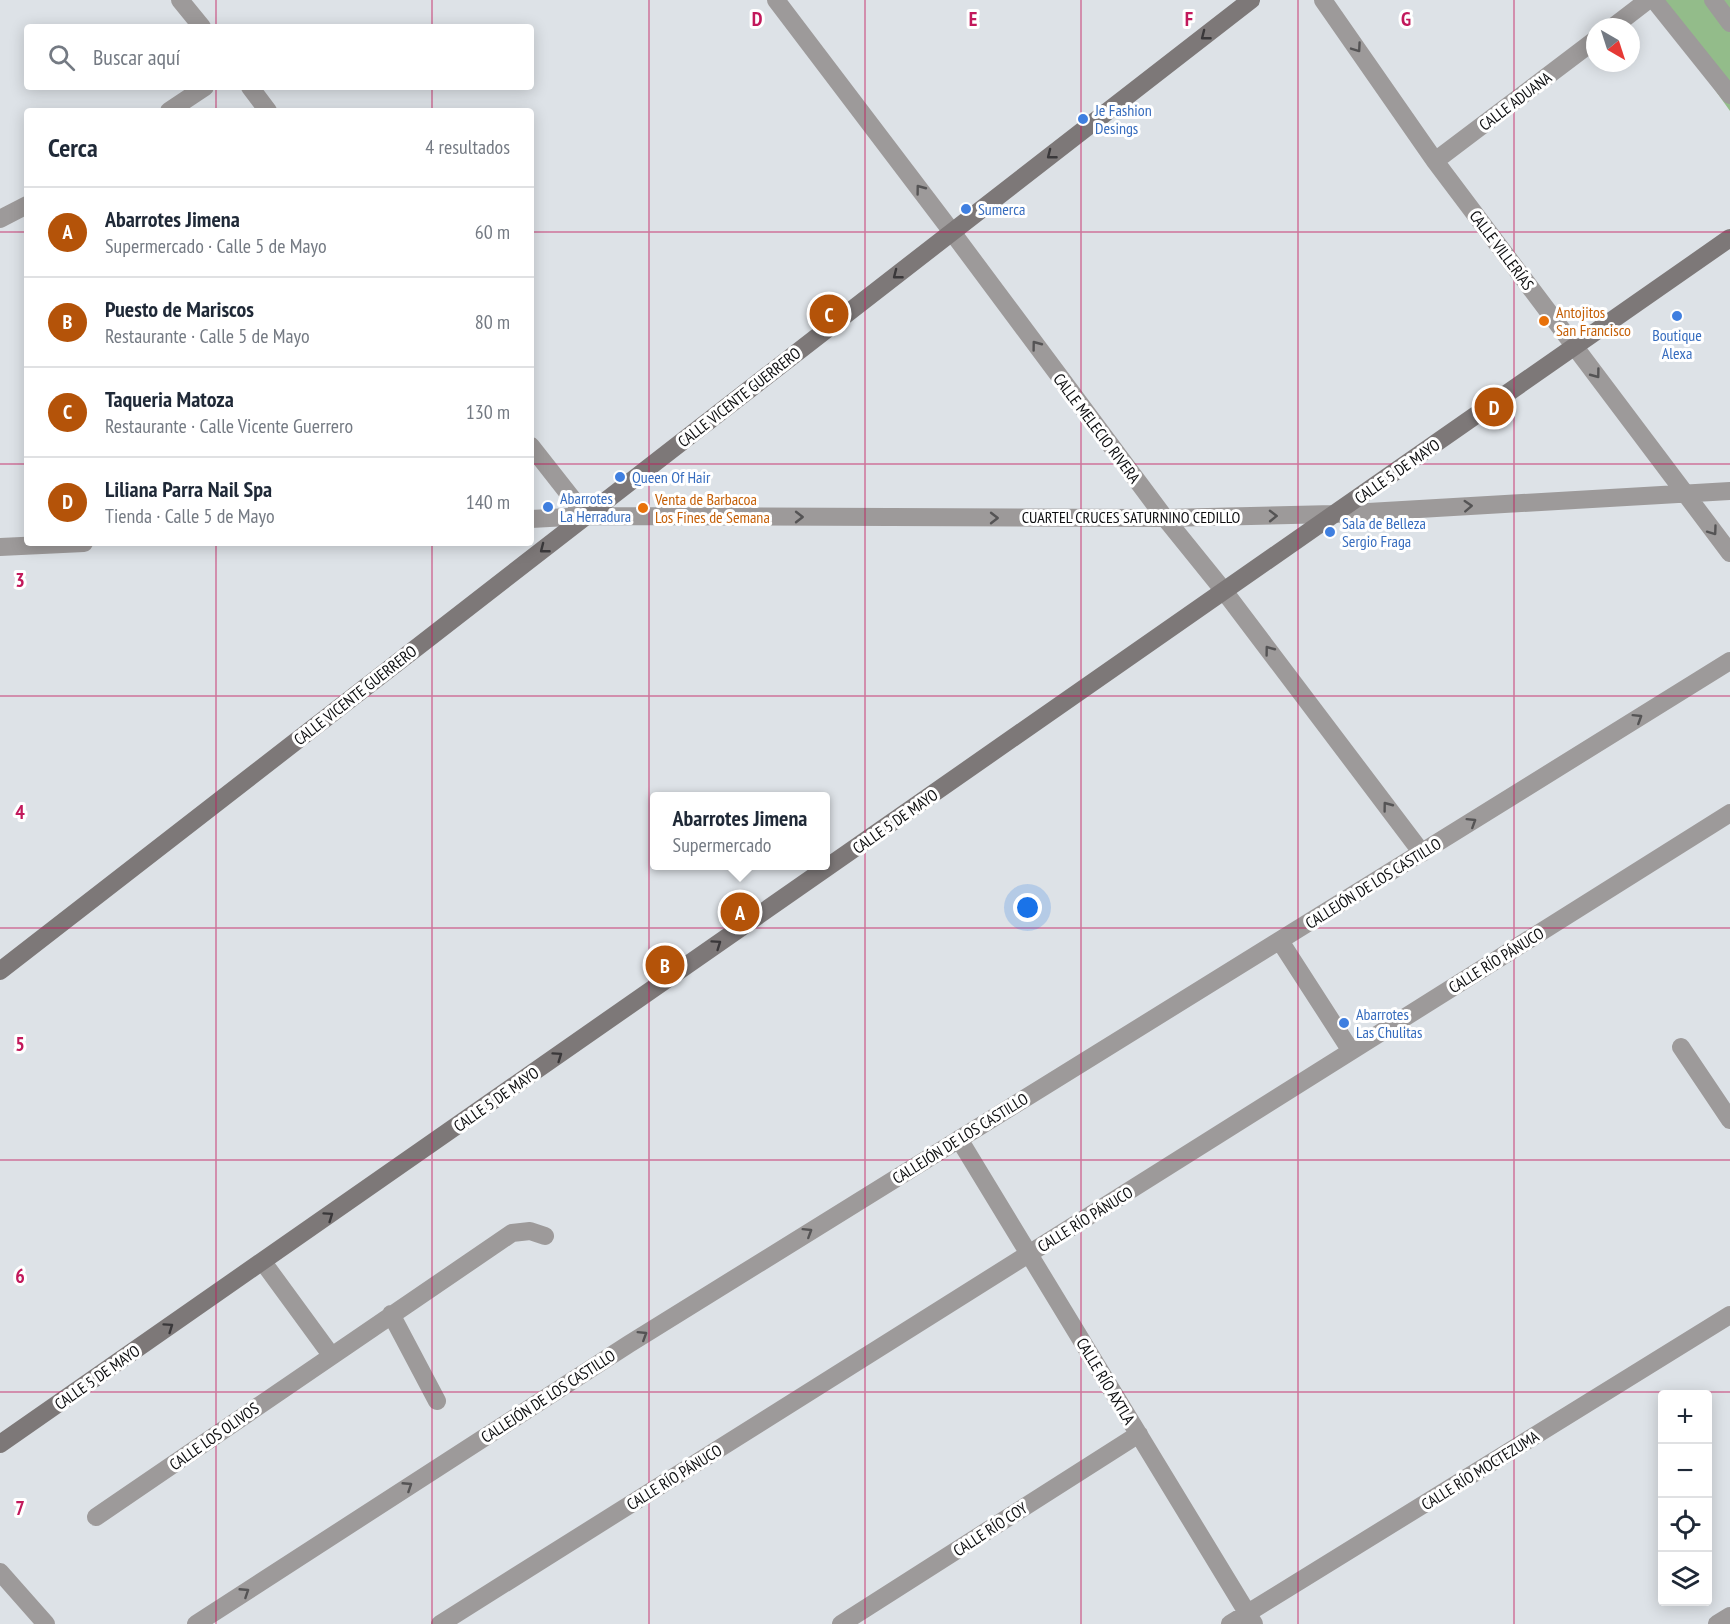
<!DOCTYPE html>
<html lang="es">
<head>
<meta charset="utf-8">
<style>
	:root { --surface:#fff; --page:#f2f2f3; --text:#1f2937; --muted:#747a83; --line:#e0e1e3; --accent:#b45309 }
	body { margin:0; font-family:"PT Sans Narrow",sans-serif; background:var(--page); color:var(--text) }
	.controls { position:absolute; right:18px; bottom:18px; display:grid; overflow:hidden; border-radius:6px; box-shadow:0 3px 15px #0003 }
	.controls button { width:54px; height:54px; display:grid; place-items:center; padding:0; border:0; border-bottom:2px solid var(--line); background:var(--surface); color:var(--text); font:30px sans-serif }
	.compass { position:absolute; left:1586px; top:18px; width:54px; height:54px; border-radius:50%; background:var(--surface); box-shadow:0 3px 15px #0003; rotate:141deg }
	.you { position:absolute; left:1028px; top:908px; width:21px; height:21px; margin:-15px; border:4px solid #fff; border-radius:50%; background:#1a73e8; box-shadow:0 0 0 9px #1a73e833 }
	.badge { display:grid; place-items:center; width:39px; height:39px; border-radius:50%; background:var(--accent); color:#fff; font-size:20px; font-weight:700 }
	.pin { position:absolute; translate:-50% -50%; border:3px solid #fff; box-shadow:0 2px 6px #0006 }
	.popup { position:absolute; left:650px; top:792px; width:180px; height:78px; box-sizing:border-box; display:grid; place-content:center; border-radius:6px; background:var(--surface); filter:drop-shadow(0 2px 4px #0005); font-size:20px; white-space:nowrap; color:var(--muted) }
	.popup b { font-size:22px; color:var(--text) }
	.popup::after { content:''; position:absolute; left:50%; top:100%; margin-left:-12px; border:12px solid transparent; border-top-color:var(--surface) }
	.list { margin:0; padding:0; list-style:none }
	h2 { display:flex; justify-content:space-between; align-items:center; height:78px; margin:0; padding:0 24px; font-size:26px }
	h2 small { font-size:20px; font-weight:400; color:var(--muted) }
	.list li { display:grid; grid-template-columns:39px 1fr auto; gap:18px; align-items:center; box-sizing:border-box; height:90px; padding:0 24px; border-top:2px solid var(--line) }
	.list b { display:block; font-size:22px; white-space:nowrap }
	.list p { margin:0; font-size:20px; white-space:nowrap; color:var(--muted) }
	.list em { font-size:20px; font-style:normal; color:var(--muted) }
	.icon { flex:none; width:33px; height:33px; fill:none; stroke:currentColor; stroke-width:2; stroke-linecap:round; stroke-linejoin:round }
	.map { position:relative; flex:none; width:1730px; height:1624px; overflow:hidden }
	.search { position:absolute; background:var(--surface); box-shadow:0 3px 15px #0003; left:24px; top:24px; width:510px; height:66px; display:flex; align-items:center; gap:15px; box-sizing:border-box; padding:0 21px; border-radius:6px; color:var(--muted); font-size:22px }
	.panel { position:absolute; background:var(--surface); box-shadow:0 3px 15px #0003; left:24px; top:108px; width:510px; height:438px; border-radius:6px }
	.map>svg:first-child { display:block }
</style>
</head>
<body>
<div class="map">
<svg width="1730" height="1624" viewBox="0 0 1730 1624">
	<rect width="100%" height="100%" fill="#dde2e7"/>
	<path fill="#93bc8a" d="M1651,0h79v111z"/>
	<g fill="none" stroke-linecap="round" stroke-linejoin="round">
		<path stroke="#9d9a9a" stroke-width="18" d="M180,0l22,27
			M776,0l176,232 213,286 59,73 198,262
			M1323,0l112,161 295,392
			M1654,0l76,95
			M1713,0l17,23
			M1613,27l35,-27
			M250,87l18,24
			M169,111l36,-24
			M1435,161l160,-121
			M0,219l27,-14
			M531,446l55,70
			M531,519l55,-3 579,2 169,-4 396,-23
			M0,547l84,-4
			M1280,941l71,110
			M1681,1047l49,73
			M959,1139l295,485
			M263,1262l68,93
			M391,1314l46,87
			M96,1517l416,-284 18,-2 15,5
			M0,1572l46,52
			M196,1624l433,-280 1101,-683
			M440,1624l1290,-811
			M841,1624l298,-190
			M1230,1624l500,-309
			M1717,1624l13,-8"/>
		<path stroke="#7d7878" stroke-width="18" d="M0,971l1251,-971
			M0,1444l1730,-1206"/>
	</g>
	<defs><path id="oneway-chevron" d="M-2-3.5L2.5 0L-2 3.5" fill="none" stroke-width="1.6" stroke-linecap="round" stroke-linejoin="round" transform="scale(1.5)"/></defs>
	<g stroke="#3a383a">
		<use href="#oneway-chevron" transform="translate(1205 36) rotate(142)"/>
		<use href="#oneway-chevron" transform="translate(1051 155) rotate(142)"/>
		<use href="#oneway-chevron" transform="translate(897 275) rotate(142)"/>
		<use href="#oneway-chevron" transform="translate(544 549) rotate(142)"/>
		<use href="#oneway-chevron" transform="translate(717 944) rotate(-35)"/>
		<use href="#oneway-chevron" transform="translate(558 1056) rotate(-35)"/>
		<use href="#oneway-chevron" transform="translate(329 1216) rotate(-35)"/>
		<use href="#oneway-chevron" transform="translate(169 1327) rotate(-35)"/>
	</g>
	<g stroke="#555455">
		<use href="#oneway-chevron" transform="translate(1357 48) rotate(55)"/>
		<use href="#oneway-chevron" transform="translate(920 189) rotate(-127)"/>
		<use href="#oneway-chevron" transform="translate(1036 345) rotate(-127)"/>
		<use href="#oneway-chevron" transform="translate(1596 374) rotate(53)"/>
		<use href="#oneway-chevron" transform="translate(1468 506) rotate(-3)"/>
		<use href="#oneway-chevron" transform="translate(1273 516) rotate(-1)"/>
		<use href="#oneway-chevron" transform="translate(799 517)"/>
		<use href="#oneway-chevron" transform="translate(994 518)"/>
		<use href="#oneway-chevron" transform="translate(1713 531) rotate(54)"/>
		<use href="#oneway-chevron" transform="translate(1269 650) rotate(-127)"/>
		<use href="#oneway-chevron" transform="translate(1638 718) rotate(-32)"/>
		<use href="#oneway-chevron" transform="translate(1387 806) rotate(-127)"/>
		<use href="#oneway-chevron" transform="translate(1472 822) rotate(-32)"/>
		<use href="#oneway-chevron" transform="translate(808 1232) rotate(-32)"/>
		<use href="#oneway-chevron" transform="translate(643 1335) rotate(-32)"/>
		<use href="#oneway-chevron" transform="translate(408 1486) rotate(-33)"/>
		<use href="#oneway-chevron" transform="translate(245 1592) rotate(-33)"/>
	</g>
	<path fill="none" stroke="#c2185b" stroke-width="1.5" stroke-opacity="0.55" d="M216,0v27M432,0v27M649,0v1624M865,0v1624M1081,0v1624M1298,0v1624M1514,0v1624M216,87v24M432,87v24M0,232h27M531,232h1199M0,464h27M531,464h1199M216,543v1081M432,543v1081M0,696h1730M0,928h1730M0,1160h1730M0,1392h1730"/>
	<g fill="#3f7fe0" stroke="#fff" stroke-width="2">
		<circle cx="1083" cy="119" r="6"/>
		<circle cx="966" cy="209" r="6"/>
		<circle cx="1677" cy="316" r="6"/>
		<circle cx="620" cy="477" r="6"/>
		<circle cx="548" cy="507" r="6"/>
		<circle cx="1330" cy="532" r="6"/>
		<circle cx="1344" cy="1023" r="6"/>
	</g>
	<g fill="#e8710a" stroke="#fff" stroke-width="2">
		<circle cx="1544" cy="321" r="6"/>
		<circle cx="643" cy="508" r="6"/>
	</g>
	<g text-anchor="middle" stroke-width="6" stroke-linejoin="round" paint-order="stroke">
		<g font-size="16" fill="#0d0e10" stroke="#fff">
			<text transform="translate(1515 101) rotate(-37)" y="6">CALLE ADUANA</text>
			<text transform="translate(1502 250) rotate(53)" y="6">CALLE VILLERÍAS</text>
			<text transform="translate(739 397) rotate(-38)" y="6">CALLE VICENTE GUERRERO</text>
			<text transform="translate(1097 428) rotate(53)" y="6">CALLE MELECIO RIVERA</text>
			<text transform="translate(1397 471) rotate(-35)" y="6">CALLE 5 DE MAYO</text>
			<text x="1131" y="523">CUARTEL CRUCES SATURNINO CEDILLO</text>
			<text transform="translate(355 695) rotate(-38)" y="6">CALLE VICENTE GUERRERO</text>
			<text transform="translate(895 821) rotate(-35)" y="6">CALLE 5 DE MAYO</text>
			<text transform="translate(1373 883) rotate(-32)" y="6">CALLEJÓN DE LOS CASTILLO</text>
			<text transform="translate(1496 960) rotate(-32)" y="6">CALLE RÍO PÁNUCO</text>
			<text transform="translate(496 1099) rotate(-35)" y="6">CALLE 5 DE MAYO</text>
			<text transform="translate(960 1138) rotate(-32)" y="6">CALLEJÓN DE LOS CASTILLO</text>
			<text transform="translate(1085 1219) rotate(-32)" y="6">CALLE RÍO PÁNUCO</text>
			<text transform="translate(97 1377) rotate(-35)" y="6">CALLE 5 DE MAYO</text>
			<text transform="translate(1106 1381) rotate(59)" y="6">CALLE RÍO AXTLA</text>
			<text transform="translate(548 1396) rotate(-33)" y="6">CALLEJÓN DE LOS CASTILLO</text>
			<text transform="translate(214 1436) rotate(-35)" y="6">CALLE LOS OLIVOS</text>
			<text transform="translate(1480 1470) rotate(-32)" y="6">CALLE RÍO MOCTEZUMA</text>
			<text transform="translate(674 1477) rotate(-32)" y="6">CALLE RÍO PÁNUCO</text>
			<text transform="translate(990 1529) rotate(-33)" y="6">CALLE RÍO COY</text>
		</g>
		<g font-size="16" fill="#366cbe" stroke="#fff" text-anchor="start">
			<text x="1095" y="116">Je Fashion<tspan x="1095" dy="18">Desings</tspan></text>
			<text x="978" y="215">Sumerca</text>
			<text x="1677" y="341" text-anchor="middle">Boutique<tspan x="1677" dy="18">Alexa</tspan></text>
			<text x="632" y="483">Queen Of Hair</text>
			<text x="560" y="504">Abarrotes<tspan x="560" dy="18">La Herradura</tspan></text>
			<text x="1342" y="529">Sala de Belleza<tspan x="1342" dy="18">Sergio Fraga</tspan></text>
			<text x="1356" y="1020">Abarrotes<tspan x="1356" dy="18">Las Chulitas</tspan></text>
		</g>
		<g font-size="16" fill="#c56008" stroke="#fff" text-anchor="start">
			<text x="1556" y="318">Antojitos<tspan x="1556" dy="18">San Francisco</tspan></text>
			<text x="655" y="505">Venta de Barbacoa<tspan x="655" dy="18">Los Fines de Semana</tspan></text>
		</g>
	</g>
	<g font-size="20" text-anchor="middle" font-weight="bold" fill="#c2185b" stroke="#fff" stroke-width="6" stroke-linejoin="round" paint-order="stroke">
		<text x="757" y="26">D</text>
		<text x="973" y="26">E</text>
		<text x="1189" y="26">F</text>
		<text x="1406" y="26">G</text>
		<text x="20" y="587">3</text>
		<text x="20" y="819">4</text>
		<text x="20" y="1051">5</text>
		<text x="20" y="1283">6</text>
		<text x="20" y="1515">7</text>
	</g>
</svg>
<div class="controls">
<button>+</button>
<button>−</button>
<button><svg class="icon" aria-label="locate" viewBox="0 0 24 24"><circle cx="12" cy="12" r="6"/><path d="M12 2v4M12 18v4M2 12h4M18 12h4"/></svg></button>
<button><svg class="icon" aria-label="layers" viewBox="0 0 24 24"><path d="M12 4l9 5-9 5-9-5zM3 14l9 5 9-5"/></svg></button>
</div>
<svg class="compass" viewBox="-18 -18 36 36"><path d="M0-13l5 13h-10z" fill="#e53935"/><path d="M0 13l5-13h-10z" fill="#747a83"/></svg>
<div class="you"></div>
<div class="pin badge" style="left:740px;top:912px">A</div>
<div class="popup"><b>Abarrotes Jimena</b>Supermercado</div>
<div class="pin badge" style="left:665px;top:965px">B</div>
<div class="pin badge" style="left:829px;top:314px">C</div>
<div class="pin badge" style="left:1494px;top:407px">D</div>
<div class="search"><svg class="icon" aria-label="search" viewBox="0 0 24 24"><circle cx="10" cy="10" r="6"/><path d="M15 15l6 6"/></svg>Buscar aquí</div>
<section class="panel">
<h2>Cerca<small>4 resultados</small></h2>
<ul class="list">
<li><span class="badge">A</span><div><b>Abarrotes Jimena</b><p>Supermercado · Calle 5 de Mayo</p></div><em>60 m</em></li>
<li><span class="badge">B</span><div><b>Puesto de Mariscos</b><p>Restaurante · Calle 5 de Mayo</p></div><em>80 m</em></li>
<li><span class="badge">C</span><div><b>Taqueria Matoza</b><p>Restaurante · Calle Vicente Guerrero</p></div><em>130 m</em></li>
<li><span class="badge">D</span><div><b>Liliana Parra Nail Spa</b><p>Tienda · Calle 5 de Mayo</p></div><em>140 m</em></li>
</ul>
</section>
</div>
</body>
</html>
